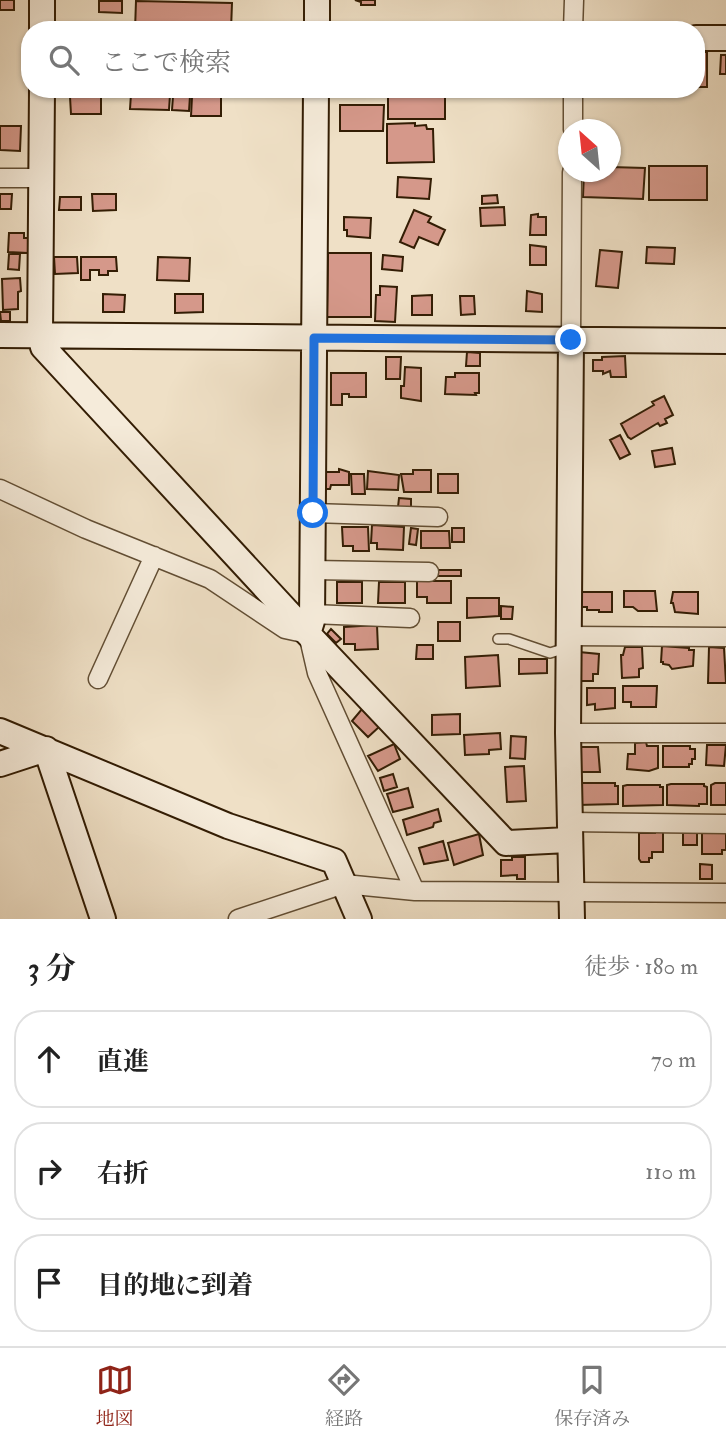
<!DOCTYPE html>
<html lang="ja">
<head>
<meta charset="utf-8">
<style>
	:root { --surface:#fff; --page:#f6f6f6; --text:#222; --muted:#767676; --line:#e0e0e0; --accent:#8f2418 }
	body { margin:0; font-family:"IM FELL Double Pica","Noto Serif JP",serif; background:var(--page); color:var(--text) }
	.compass { position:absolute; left:558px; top:119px; width:63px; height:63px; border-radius:50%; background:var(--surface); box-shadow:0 2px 5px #0004; rotate:333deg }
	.stop { position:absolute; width:21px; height:21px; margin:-16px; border:5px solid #1a73e8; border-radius:50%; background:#fff }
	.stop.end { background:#1a73e8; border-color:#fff; box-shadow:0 2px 7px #0008 }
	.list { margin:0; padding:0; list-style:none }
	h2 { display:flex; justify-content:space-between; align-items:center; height:91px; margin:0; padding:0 28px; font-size:30px }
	h2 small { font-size:23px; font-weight:400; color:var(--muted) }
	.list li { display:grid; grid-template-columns:46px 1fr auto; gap:21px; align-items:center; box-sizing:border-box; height:98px; margin:0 14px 14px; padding:0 14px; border:2px solid var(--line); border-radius:28px }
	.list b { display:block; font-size:26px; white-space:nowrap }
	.list em { font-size:23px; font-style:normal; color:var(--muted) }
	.icon { flex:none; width:38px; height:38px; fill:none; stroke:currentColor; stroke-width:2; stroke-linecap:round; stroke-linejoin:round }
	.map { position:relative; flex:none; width:726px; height:919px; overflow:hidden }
	.search { position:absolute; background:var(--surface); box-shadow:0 2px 5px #0004; left:21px; right:21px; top:21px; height:77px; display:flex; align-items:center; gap:18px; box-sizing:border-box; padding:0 24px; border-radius:28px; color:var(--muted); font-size:26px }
	.sheet { height:427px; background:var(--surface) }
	nav { display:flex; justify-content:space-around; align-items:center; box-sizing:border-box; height:98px; border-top:2px solid var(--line); background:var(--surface); font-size:19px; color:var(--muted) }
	nav a { display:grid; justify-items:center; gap:4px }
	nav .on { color:var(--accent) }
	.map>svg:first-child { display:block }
</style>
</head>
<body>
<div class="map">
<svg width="726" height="919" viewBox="0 0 726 919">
	<rect width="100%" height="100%" fill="#efe0c6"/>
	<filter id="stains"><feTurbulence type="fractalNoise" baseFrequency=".00286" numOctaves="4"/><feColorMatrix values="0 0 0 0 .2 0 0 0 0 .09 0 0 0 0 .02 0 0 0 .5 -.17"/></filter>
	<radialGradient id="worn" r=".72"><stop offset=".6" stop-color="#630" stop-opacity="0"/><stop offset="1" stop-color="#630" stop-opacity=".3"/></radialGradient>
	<path fill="#d5988a" stroke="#331d04" stroke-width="2" d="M0,0h14v10h-14z
		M355,0h20v5h-14v-3z
		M99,1h23v12l-23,-1z
		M136,1l96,2 -1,27h-96z
		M696,52h11v35h-11z
		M721,55h5v19h-6z
		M388,89h57v30h-57z
		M131,94l39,1 -1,15 -39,-1z
		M101,96v18h-30l-1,-17z
		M173,96h17l-1,15 -17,-1z
		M192,97h29v19h-30z
		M340,105h44l-1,26h-43z
		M415,123v3l11,-1 1,4h6l1,33 -47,1v-39z
		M0,126h21l-1,25 -20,-1z
		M649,166h58v34h-58z
		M610,167l35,1 -2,31 -60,-2 1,-25h26z
		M398,177l33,2 -2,20 -32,-2z
		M0,194h12l-1,15h-11z
		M92,194h24v16l-23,1z
		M497,195l1,8 -16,1v-8z
		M60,197h21v13h-22z
		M504,207l1,18 -24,1 -1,-18z
		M414,210l17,7 -3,5 17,8 -7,15 -19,-8 -5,11 -14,-6z
		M538,214v3h8v18h-16l1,-20z
		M344,217l27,1 -1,20 -23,-2v-6h-3z
		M9,233h15v5h4v15l-20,-1z
		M530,245l16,2v18h-16z
		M647,247l28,1 -1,16 -28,-1z
		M600,250l22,2 -4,36 -22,-2z
		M328,253h43v64h-44z
		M9,254h11l-1,16 -11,-1z
		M383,255l20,2 -1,14 -20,-2z
		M54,257h23l1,16 -23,1z
		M81,257h35l1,14h-9v4h-9v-5h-9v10h-9z
		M158,257l32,1 -1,23 -32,-1z
		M20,278l1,13 -3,1v17l-15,1 -1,-31z
		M380,286l17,1 -2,35 -20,-1 1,-26h4z
		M527,291l15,3v18l-16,-1z
		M103,294l22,1 -1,17h-21z
		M175,294h28v18l-28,1z
		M432,295v20h-20v-19z
		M460,296h14l1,18 -14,1z
		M0,312h10v9h-9z
		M467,352l13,1v13h-14z
		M625,356l1,21h-15l-1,-6 -7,3v-3h-10v-11h9v-3z
		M386,357h15l-1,22h-14z
		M405,367l16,1v33l-20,-3v-12h3z
		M331,373h35v24h-17v-3h-7v11h-11z
		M455,373h24v20h-4l1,2 -31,-1 1,-17h9z
		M664,396l9,19 -8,4 2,4 -7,3 -2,-3 -27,16 -3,-2 -7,-13 33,-19 -2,-3z
		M620,435l10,19 -10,5 -10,-19z
		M672,448l3,16 -20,3 -3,-16z
		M339,469l10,3v13h-18l-1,4h-4l-1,-17h14z
		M413,470h18v22h-27l-3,-18h12z
		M368,471l31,4 -1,15 -31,-1z
		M351,474h13l1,20h-13z
		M438,474h20v19h-20z
		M399,498l12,1v8h-13z
		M372,525l32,2 -1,23 -26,-1v-6h-6z
		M342,527h26l1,24h-16v-5h-10z
		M411,528l7,1 -2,16 -7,-1z
		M452,528h12v14h-12z
		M421,531h28l1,17h-29z
		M437,570h24v6h-24z
		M417,581h34v22h-24v-6h-10z
		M337,582h25v21h-25z
		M379,582h26v21h-27z
		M624,591h31l2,20h-19l-5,-4h-9z
		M580,592h32v20h-13v-2h-12v-3h-7z
		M673,592h25v22l-23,-2 -2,-9h-2z
		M467,598h32v18l-32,2z
		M501,606l12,1 -1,12h-11z
		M438,622h22v19h-22z
		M377,625l1,24 -23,1v-6h-11v-17z
		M331,629l10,10 -5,4 -9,-9z
		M417,645h16v14h-17z
		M662,646l27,2v2h5l-1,16 -21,3 -3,-4 -6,-1v-2h-2z
		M625,647h17l1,21 -4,1v8l-17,1 -1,-23h2z
		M709,647l15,1 2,35h-18z
		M579,652l20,2 -1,20h-5v7h-14z
		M498,655l2,31 -34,2 -1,-31z
		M519,659h28v14l-28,1z
		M623,686h34l-1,21h-25v-5h-8z
		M587,688h28v20l-20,2v-6l-8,1z
		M362,709l17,18 -11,10 -16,-16z
		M460,714v20l-28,1v-20z
		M500,733l1,16 -12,1v4l-24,1 -1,-20z
		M511,736l15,1 -1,22 -15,-1z
		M646,742l1,4h11v22l-9,3 -22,-2 1,-15h7v-11z
		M394,744l6,15 -22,12 -10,-15z
		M707,745h19l-2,21 -18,-1z
		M663,746h27v3h5v10h-3v5h-3v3h-26z
		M579,747h19l2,25h-21z
		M524,766l2,35 -19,1 -2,-35z
		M393,774l4,13 -13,4 -4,-13z
		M581,783h34v3h3v18l-40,1z
		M715,783h11v22h-15v-20z
		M671,784h33v2l3,1v17h-8v2l-32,-1v-20z
		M627,785h33v2h3v18l-40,1v-20z
		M408,788l5,19 -20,5 -6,-18z
		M438,809l3,12 -7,2 -1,4 -26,8 -4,-15z
		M655,831h8v21h-11v6h-3v4h-8l-2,-3v-26h16z
		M702,831h24v19h-4v4h-20z
		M683,832h14v13h-14z
		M479,834l4,21 -29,10 -6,-22z
		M443,841l5,19 -24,4 -5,-16z
		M512,857h13v22h-8v-4l-16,1v-16h11z
		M700,864l12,1v14h-12z"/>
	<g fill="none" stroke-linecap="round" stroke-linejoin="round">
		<g stroke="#624e34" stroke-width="12">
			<path id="lane" d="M498,639h11l41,14 16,-5"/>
		</g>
		<g stroke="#624e34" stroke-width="21">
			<path id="street" d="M573,30l1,-30
				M573,130v-41
				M0,178h41
				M571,339l1,-167
				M0,489l86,40 124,50 75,50 23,5 9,39 98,218
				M313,513l125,4
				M313,570l116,2
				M312,614l98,4
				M569,636l157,1
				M98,679l56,-123
				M568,733h158
				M569,822l157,2
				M238,919l106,-35 71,7 311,2"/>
		</g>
		<g stroke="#331d04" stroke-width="28">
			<path id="secondary" d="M42,30v-30
				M317,30v-30
				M696,38h30
				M42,89l-2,246 3,12 265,287 198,209 62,-3
				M0,335l726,6
				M571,339l-3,394 4,186
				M308,634l4,-13 4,-532
				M0,731l228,95 106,35 25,58
				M0,764l46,-15 57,170"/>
		</g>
		<use href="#lane" stroke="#f5ebda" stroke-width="9"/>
		<use href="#street" stroke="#f5ebda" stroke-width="18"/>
		<use href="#secondary" stroke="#f5ebda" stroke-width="24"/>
	</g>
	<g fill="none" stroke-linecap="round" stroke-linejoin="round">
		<path stroke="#1a73e8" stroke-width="9" d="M313,513l1,-175 257,2"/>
	</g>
	<rect width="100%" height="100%" filter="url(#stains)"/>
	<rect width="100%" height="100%" fill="url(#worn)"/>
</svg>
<svg class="compass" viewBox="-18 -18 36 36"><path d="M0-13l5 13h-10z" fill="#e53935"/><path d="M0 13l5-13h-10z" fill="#767676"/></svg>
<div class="stop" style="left:313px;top:513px"></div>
<div class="stop end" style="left:571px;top:340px"></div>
<div class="search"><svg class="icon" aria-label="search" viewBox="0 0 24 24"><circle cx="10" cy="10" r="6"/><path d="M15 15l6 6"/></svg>ここで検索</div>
</div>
<section class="sheet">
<h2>3 分<small>徒歩 · 180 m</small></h2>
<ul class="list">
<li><svg class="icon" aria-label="ahead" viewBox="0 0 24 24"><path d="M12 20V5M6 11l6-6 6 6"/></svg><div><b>直進</b></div><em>70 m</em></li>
<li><svg class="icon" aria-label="right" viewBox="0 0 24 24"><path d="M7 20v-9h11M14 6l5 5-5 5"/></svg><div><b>右折</b></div><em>110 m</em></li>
<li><svg class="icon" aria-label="arrive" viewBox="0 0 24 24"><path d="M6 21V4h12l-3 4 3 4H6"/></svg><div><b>目的地に到着</b></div></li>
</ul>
</section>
<nav>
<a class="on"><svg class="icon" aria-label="map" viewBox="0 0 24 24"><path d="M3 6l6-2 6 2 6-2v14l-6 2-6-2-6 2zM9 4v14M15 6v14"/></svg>地図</a>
<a><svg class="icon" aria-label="directions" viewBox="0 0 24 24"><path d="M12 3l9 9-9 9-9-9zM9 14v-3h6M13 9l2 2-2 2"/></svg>経路</a>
<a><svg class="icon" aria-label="saved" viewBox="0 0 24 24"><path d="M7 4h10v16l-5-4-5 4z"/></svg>保存済み</a>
</nav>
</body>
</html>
